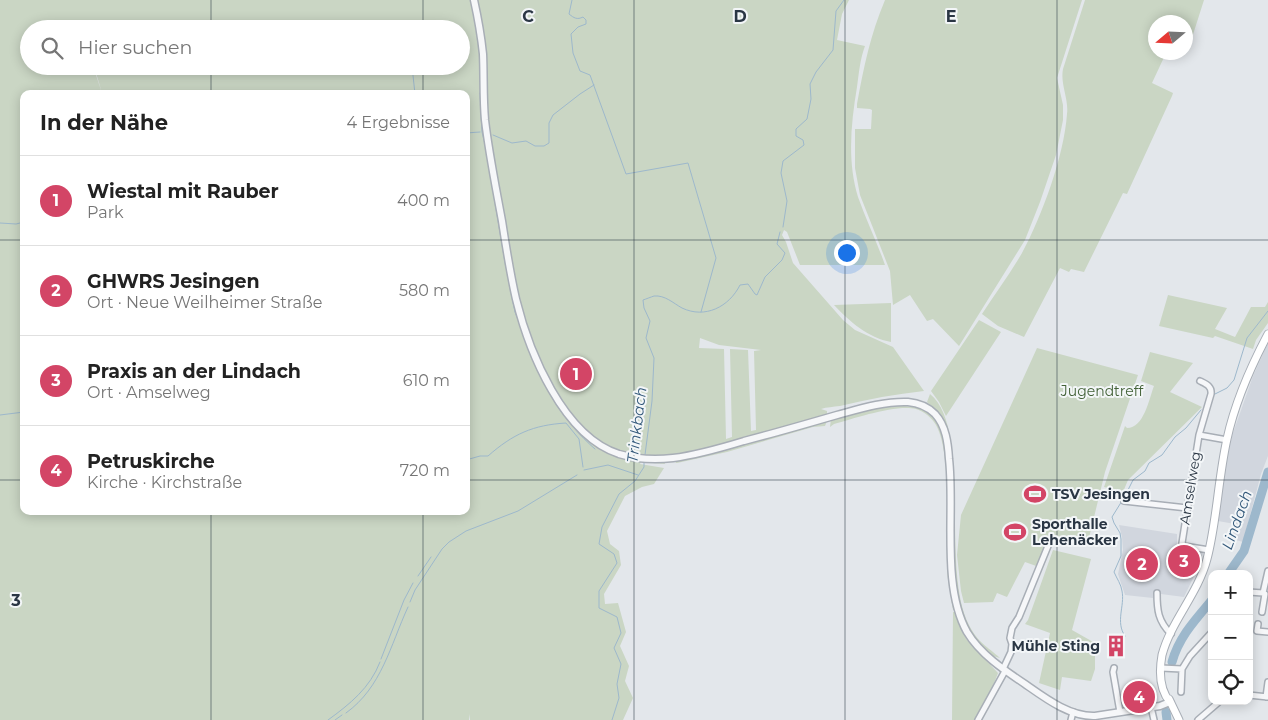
<!DOCTYPE html>
<html lang="de">
<head>
<meta charset="utf-8">
<style>
	:root { --surface:#fff; --page:#f6f6f6; --text:#222; --muted:#767676; --line:#e0e0e0; --accent:#d34566 }
	body { margin:0; font-family:Montserrat,sans-serif; background:var(--page); color:var(--text) }
	.controls { position:absolute; right:15px; bottom:15px; display:grid; overflow:hidden; border-radius:10px; box-shadow:0 2px 12px #0003 }
	.controls button { width:45px; height:45px; display:grid; place-items:center; padding:0; border:0; border-bottom:1px solid var(--line); background:var(--surface); color:var(--text); font:25px sans-serif }
	.compass { position:absolute; left:1148px; top:15px; width:45px; height:45px; border-radius:50%; background:var(--surface); box-shadow:0 2px 12px #0003; rotate:251deg }
	.you { position:absolute; left:846px; top:252px; width:18px; height:18px; margin:-12px; border:4px solid #fff; border-radius:50%; background:#1a73e8; box-shadow:0 0 0 8px #1a73e833 }
	.badge { display:grid; place-items:center; width:32px; height:32px; border-radius:50%; background:var(--accent); color:#fff; font-size:16px; font-weight:700 }
	.pin { position:absolute; translate:-50% -50%; border:2px solid #fff; box-shadow:0 1px 5px #0006 }
	.list { margin:0; padding:0; list-style:none }
	h2 { display:flex; justify-content:space-between; align-items:center; height:65px; margin:0; padding:0 20px; font-size:21px }
	h2 small { font-size:16px; font-weight:400; color:var(--muted) }
	.list li { display:grid; grid-template-columns:32px 1fr auto; gap:15px; align-items:center; box-sizing:border-box; height:90px; padding:0 20px; border-top:1px solid var(--line) }
	.list b { display:block; font-size:19px; white-space:nowrap }
	.list p { margin:0; font-size:16px; white-space:nowrap; color:var(--muted) }
	.list em { font-size:16px; font-style:normal; color:var(--muted) }
	.icon { flex:none; width:28px; height:28px; fill:none; stroke:currentColor; stroke-width:2; stroke-linecap:round; stroke-linejoin:round }
	.map { position:relative; flex:none; width:1268px; height:720px; overflow:hidden }
	.search { position:absolute; background:var(--surface); box-shadow:0 2px 12px #0003; left:20px; top:20px; width:450px; height:55px; display:flex; align-items:center; gap:12px; box-sizing:border-box; padding:0 18px; border-radius:28px; color:var(--muted); font-size:19px }
	.panel { position:absolute; background:var(--surface); box-shadow:0 2px 12px #0003; left:20px; top:90px; width:450px; height:425px; border-radius:10px }
	.map>svg:first-child { display:block }
</style>
</head>
<body>
<div class="map">
<svg width="1268" height="720" viewBox="0 0 1268 720">
	<rect width="100%" height="100%" fill="#e3e7eb"/>
	<path fill="#d1d6de" d="M1268,343v113l-7,18 -18,68 -11,-3 3,-15 -17,-3 9,-65 6,-23 20,-57z
		M1119,525l58,9v16l26,3 -6,17 -13,27 -31,-4v5l-28,-3 -7,-21 5,-24 -1,-13z"/>
	<path fill="#cad6c4" fill-rule="evenodd" d="M0,0h849l-7,14 -5,26 28,6c-5,13 -6,27 -8,41 -6,36 -10,74 1,110 8,23 19,45 27,68h-85l-13,-33 -3,-2 -2,5 4,7 7,21 50,57 12,10 38,17 31,44c-28,3 -56,8 -84,15 -7,1 -13,1 -19,3l6,2v10l-2,5 -12,1 -86,25 -50,11h-1l-1,-3 -11,1 1,3 -24,-2 -1,2 24,4 -10,16 -12,3 -17,9 -18,35 3,13 9,7 2,14 -17,29 1,10 13,-1 8,29 -6,14 9,20 -4,15 8,17 -10,22h-153v-6l-1,6h-469zM29,29h432v37h-367l8,27 -9,-27h-64zM24,94h442v417h-442zM700,338l19,7 42,5 -7,1 2,79 -5,1 -3,-81 -18,-1 2,88 -6,2 -2,-90 -25,-1z
		M885,0h197l-25,78 6,27v15l-7,35 -16,47 -15,38 -66,106 -26,-27 -6,2 -17,-26 -17,10 -3,-34 -30,-76 -5,-27v-39h16l1,-19 -2,-1 -13,-1v-4c7,-38 13,-68 28,-104z
		M1085,0h119l-14,44 -4,-1v-21h-30v30l10,1 -14,30 21,10 -1,3 -45,98 -4,-1 -39,79 -13,-3 -2,3 -9,-4 -36,69 -26,-11 -16,-12c13,-20 28,-40 40,-61 20,-37 42,-97 45,-139 2,-15 -7,-30 -4,-45z
		M1168,295l59,13 -12,21 20,8 16,-30h14l3,-5v21l-12,17 -3,9 -38,-13 -2,2 -54,-12z
		M891,303v39c-23,-4 -42,-21 -57,-37z
		M979,320l22,12 -55,84 -7,-14 -8,-11z
		M1037,348l101,27 -33,97 -18,74 -35,-11 -13,32 -14,-5 -18,35 -10,-4 -4,9 -29,1 -3,-12 -4,-36 4,-40z
		M1150,352l43,11 -23,29 32,15 -74,73 -5,12 -19,-5 21,-61 2,2c17,0 22,-29 27,-42l-13,-5z
		M930,394c43,35 10,175 39,231 9,18 18,21 31,33l-7,-2 -10,-8 -11,-14 -8,-16 -7,-22 -4,-30 -2,-113 -18,-44 -6,-7z
		M897,405l24,3 12,8 9,15 5,27 9,152h-3c-2,-15 -6,-30 -6,-45 -1,-34 5,-111 -11,-140 -4,-7 -11,-13 -20,-16 -19,-5 -61,9 -82,15l-4,3 1,-8 34,-9z
		M1053,550l38,9 -19,71 23,13v26l-4,12 -29,-4 -2,13 -21,-7 11,-50 -25,-9 3,-4z
		M953,612h3l6,18 5,10 31,33 -7,18 -16,29h-23z"/>
	<g fill="none" stroke-linecap="round" stroke-linejoin="round">
		<path stroke="#9db8cc" stroke-width="1" d="M572,0l-3,14c5,4 8,6 14,3l3,3v4l-8,3 -7,7 2,19 7,18 10,4 36,99 62,-11 28,95 -15,54
			M412,66l3,28
			M480,93l2,39 3,12
			M466,133l14,-1
			M493,135l19,8 14,-2 9,5h9l5,-3v-20l4,-8 27,-21 14,-9
			M492,185l14,83
			M0,223l16,1 8,-2
			M783,227l4,-26 -6,-28 2,-12 21,-16 -1,-5 -7,-4v-7l11,-10 4,-20 -1,-15 6,-12 17,-22 3,-39 8,-11
			M510,288l5,24 9,23
			M530,351c14,38 34,71 65,98
			M1213,395l14,-7 7,-8 13,-42 21,-27
			M0,415l24,-3
			M645,455l7,-54 2,-43 -8,-20 4,-17 -6,-13 -1,-8c3,-1 8,-3 11,-4 11,-1 19,7 28,12 23,11 47,-1 58,-23l8,-1 7,10 2,1 8,-18 17,-17 3,-7 -8,-9 3,-12
			M466,460l14,-4h8c25,-22 45,-31 78,-33l13,16 4,28
			M584,470l24,-5 30,10
			M418,576l13,-19
			M410,602l5,-12 27,-41 7,-7 17,-11 52,-20 59,-36
			M1125,636c-10,-14 0,-30 -3,-45 -1,-7 -5,-12 -8,-19l7,-16v-17l-1,-6 -6,-10 -2,-6 13,-21 8,-16 12,-9 4,-8 13,-8 13,-18 11,-9 15,-18
			M381,659l23,-59 9,-17
			M346,713c36,-26 44,-67 62,-106
			M328,720c22,-16 42,-32 52,-58
			M335,720l7,-5
			M612,720l7,-22 -2,-14 4,-20 -7,-16 7,-15 -4,-16 -18,-9v-17l18,-28 -3,-9 -15,-10 3,-17 17,-33 16,-13 9,-14v-6"/>
		<path stroke="#9db8cc" stroke-width="9" d="M1228,574l16,-23 24,-79
			M1172,662c7,-25 23,-42 40,-62
			M1166,712l1,8"/>
		<g stroke="#a8aeb6" stroke-width="8">
			<path id="minor" d="M1200,381c6,3 12,5 11,13l-12,41 -17,108 2,3 25,4
				M1199,435l28,5
				M1124,501l63,7
				M1249,592l14,1 5,-22
				M1157,593c0,17 1,28 14,41
				M1262,612l3,-18
				M1258,624l-1,7 11,1
				M1114,668l-1,4 7,40
				M1161,668l21,1
				M1003,669l8,-17 1,-8 -2,-6 2,-10 7,-11 29,-71
				M1181,692l1,-23 8,-13 22,-24
				M1249,695l19,2
				M1266,697l2,-15
				M1151,707l3,13
				M978,720l27,-49
				M1071,720l2,-8
				M1198,720l22,-19"/>
		</g>
		<g stroke="#a8aeb6" stroke-width="9">
			<path id="tertiary" d="M474,0c4,18 7,35 9,54 1,22 0,44 2,66 4,34 11,68 17,101 4,26 8,52 14,78 13,53 47,137 103,155 17,5 37,6 54,4 24,-3 48,-10 71,-17 31,-8 62,-17 93,-26 22,-6 47,-14 71,-13 11,1 19,4 27,12 11,12 13,29 14,45 6,52 -8,126 18,173 13,22 37,38 58,52 20,14 45,33 70,32l65,-10 10,-4"/>
		</g>
		<g stroke="#a8aeb6" stroke-width="9">
			<path id="secondary" d="M1169,699l10,21
				M1170,702c-11,-13 -11,-30 -8,-47 9,-34 36,-61 45,-96 10,-38 11,-80 20,-120 8,-37 23,-71 41,-105"/>
		</g>
		<use href="#minor" stroke="#f6f7f9" stroke-width="5"/>
		<use href="#tertiary" stroke="#f6f7f9" stroke-width="6"/>
		<use href="#secondary" stroke="#fff" stroke-width="7"/>
	</g>
	<path fill="none" stroke="#2a3644" stroke-width="1" stroke-opacity="0.55" d="M211,0v29M423,0v29M634,0v720M845,0v720M1057,0v720M211,66v28M423,66v28M0,240h24M466,240h802M0,480h24M466,480h802M211,511v209M423,511v209"/>
	<defs>
		<g id="stadium-bare" transform="scale(1.725)"><path d="M0-5a6.5 5 0 1 0 0 10a6.5 5 0 1 0 0-10ZM-3.5-1.8h7v3.6h-7Z" fill="#d34566" stroke="#f3f6f8" stroke-width="2.5" paint-order="stroke"/></g>
		<g id="building-bare" transform="scale(1.725)"><path d="M-4-6H4V6H1V3H-1V6H-4ZM-2.5-4.3h1.7v1.8h-1.7ZM.8-4.3h1.7v1.8H.8ZM-2.5-1h1.7V.8h-1.7ZM.8-1h1.7V.8H.8Z" fill="#d34566" stroke="#f3f6f8" stroke-width="2.5" paint-order="stroke"/></g>
	</defs>
	<g fill-rule="evenodd">
		<use href="#stadium-bare" x="1035" y="494"/>
		<use href="#stadium-bare" x="1015" y="532"/>
		<use href="#building-bare" x="1116" y="646"/>
	</g>
	<g text-anchor="middle" stroke-width="4" stroke-linejoin="round" paint-order="stroke">
		<g font-size="14" fill="#426137" stroke="#f3f6f8">
			<text x="1102" y="396">Jugendtreff</text>
		</g>
		<g font-size="14" fill="#2a3644" stroke="#f3f6f8">
			<text transform="translate(1190 488) rotate(-81)" y="5">Amselweg</text>
		</g>
		<g font-size="14" font-weight="bold" fill="#2a3644" stroke="#f3f6f8" text-anchor="start">
			<text x="1052" y="499">TSV Jesingen</text>
			<text x="1032" y="529">Sporthalle<tspan x="1032" dy="16">Lehenäcker</tspan></text>
			<text x="1100" y="651" text-anchor="end">Mühle Sting</text>
		</g>
		<g font-size="15" font-style="italic" fill="#32587a" stroke="#f3f6f8">
			<text transform="translate(637 425) rotate(-83)" y="5">Trinkbach</text>
			<text transform="translate(1237 520) rotate(-70)" y="5">Lindach</text>
		</g>
	</g>
	<g font-size="16" text-anchor="middle" font-weight="bold" fill="#2a3644" stroke="#f3f6f8" stroke-width="4" stroke-linejoin="round" paint-order="stroke">
		<text x="528" y="22">C</text>
		<text x="740" y="22">D</text>
		<text x="951" y="22">E</text>
		<text x="16" y="606">3</text>
	</g>
</svg>
<div class="controls">
<button>+</button>
<button>−</button>
<button><svg class="icon" aria-label="locate" viewBox="0 0 24 24"><circle cx="12" cy="12" r="6"/><path d="M12 2v4M12 18v4M2 12h4M18 12h4"/></svg></button>
</div>
<svg class="compass" viewBox="-18 -18 36 36"><path d="M0-13l5 13h-10z" fill="#e53935"/><path d="M0 13l5-13h-10z" fill="#767676"/></svg>
<div class="you"></div>
<div class="pin badge" style="left:576px;top:374px">1</div>
<div class="pin badge" style="left:1142px;top:564px">2</div>
<div class="pin badge" style="left:1184px;top:561px">3</div>
<div class="pin badge" style="left:1139px;top:697px">4</div>
<div class="search"><svg class="icon" aria-label="search" viewBox="0 0 24 24"><circle cx="10" cy="10" r="6"/><path d="M15 15l6 6"/></svg>Hier suchen</div>
<section class="panel">
<h2>In der Nähe<small>4 Ergebnisse</small></h2>
<ul class="list">
<li><span class="badge">1</span><div><b>Wiestal mit Rauber</b><p>Park</p></div><em>400 m</em></li>
<li><span class="badge">2</span><div><b>GHWRS Jesingen</b><p>Ort · Neue Weilheimer Straße</p></div><em>580 m</em></li>
<li><span class="badge">3</span><div><b>Praxis an der Lindach</b><p>Ort · Amselweg</p></div><em>610 m</em></li>
<li><span class="badge">4</span><div><b>Petruskirche</b><p>Kirche · Kirchstraße</p></div><em>720 m</em></li>
</ul>
</section>
</div>
</body>
</html>
